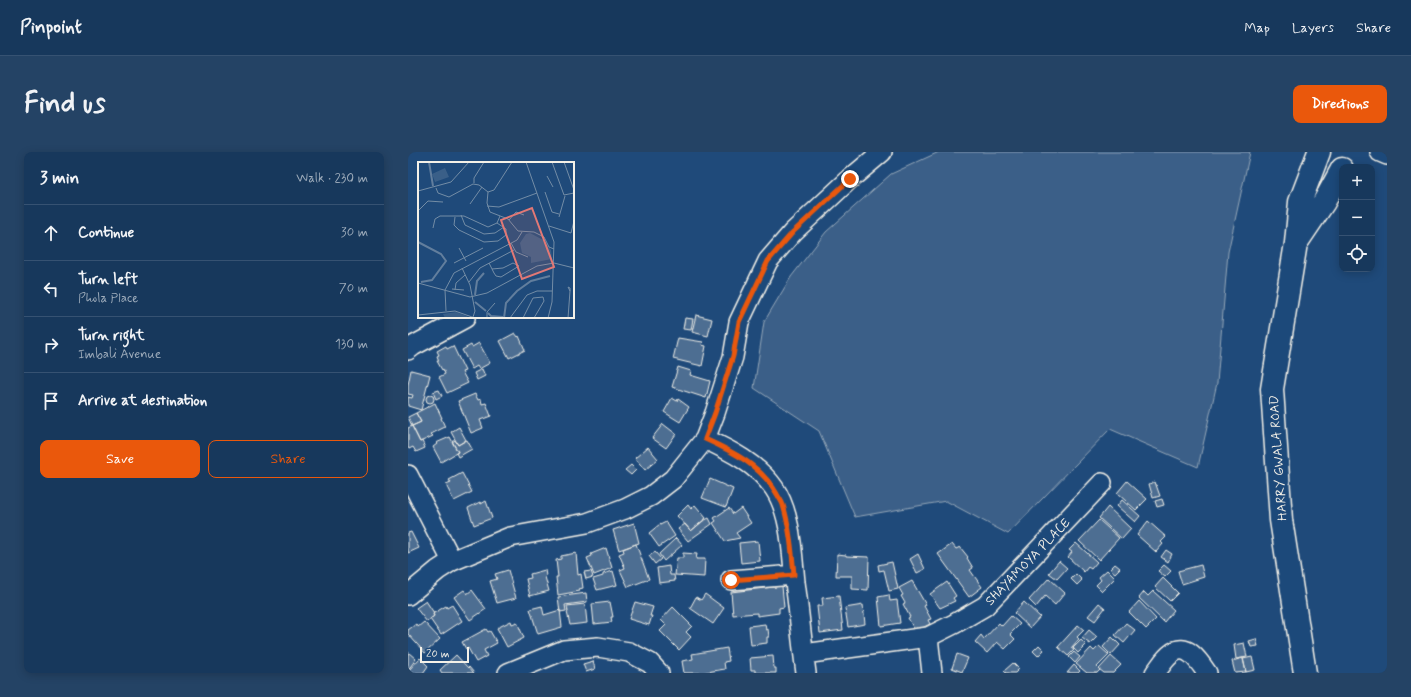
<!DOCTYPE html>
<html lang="en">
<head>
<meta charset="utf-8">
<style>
	:root { --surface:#17385c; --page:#244365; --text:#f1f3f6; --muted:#9eacbb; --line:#365272; --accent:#ea580c }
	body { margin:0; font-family:Mynerve,sans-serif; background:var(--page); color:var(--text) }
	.controls { position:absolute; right:12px; top:12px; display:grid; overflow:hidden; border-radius:8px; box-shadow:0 2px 10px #0003 }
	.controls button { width:36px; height:36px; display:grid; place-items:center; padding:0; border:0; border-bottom:1px solid var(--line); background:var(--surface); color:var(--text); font:20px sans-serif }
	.scale { position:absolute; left:12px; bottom:10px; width:49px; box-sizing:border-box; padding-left:4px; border:2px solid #f4f1e8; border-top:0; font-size:11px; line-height:14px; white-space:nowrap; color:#f4f1e8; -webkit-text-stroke:3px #1f4a7a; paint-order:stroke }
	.stop { position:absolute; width:12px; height:12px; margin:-9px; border:3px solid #ea580c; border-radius:50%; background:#fff }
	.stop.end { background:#ea580c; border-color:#fff; box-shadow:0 1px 4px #0008 }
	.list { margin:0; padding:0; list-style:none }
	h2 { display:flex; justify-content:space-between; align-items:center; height:52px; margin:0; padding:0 16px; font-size:17px }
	h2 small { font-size:13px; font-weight:400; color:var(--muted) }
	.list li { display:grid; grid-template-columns:26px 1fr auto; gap:12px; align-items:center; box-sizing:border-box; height:56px; padding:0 16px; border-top:1px solid var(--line) }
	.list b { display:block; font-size:15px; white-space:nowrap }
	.list p { margin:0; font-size:13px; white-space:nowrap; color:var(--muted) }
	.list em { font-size:13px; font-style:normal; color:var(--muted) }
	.actions { display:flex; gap:8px; padding:12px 16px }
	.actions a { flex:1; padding:9px 0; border:1px solid var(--accent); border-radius:8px; text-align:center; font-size:14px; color:var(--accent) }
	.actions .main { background:var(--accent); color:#fff }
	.icon { flex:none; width:22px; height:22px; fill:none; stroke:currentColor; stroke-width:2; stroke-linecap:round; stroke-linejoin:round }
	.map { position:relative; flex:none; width:979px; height:521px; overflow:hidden; border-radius:8px }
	header { display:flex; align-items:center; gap:24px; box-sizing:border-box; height:56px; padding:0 20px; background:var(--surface); border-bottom:1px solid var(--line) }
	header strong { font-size:19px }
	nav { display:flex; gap:22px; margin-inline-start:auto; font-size:14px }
	.intro { display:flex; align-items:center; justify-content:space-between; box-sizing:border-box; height:96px; padding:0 24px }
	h1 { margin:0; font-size:28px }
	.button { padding:10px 18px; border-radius:8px; background:var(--accent); color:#fff; font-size:14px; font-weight:700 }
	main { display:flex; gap:24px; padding:0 24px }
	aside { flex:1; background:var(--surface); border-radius:8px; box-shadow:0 2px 10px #0003 }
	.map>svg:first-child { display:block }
</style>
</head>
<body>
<header>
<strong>Pinpoint</strong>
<nav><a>Map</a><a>Layers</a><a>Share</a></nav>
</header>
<div class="intro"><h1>Find us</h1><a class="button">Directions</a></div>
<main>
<aside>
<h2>3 min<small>Walk · 230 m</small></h2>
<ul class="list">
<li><svg class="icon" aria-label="ahead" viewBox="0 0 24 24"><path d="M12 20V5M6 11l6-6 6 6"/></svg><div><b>Continue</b></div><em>30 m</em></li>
<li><svg class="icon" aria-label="left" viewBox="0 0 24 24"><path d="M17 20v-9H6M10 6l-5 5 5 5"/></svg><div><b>Turn left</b><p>Phola Place</p></div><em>70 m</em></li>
<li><svg class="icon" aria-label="right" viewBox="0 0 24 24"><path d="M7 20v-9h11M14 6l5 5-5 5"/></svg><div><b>Turn right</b><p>Imbali Avenue</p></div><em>130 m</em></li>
<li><svg class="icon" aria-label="arrive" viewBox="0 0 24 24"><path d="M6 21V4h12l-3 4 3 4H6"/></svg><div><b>Arrive at destination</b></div></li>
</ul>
<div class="actions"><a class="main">Save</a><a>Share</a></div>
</aside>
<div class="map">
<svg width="979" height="521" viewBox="0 0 979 521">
	<rect width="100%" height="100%" fill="#1f4a7a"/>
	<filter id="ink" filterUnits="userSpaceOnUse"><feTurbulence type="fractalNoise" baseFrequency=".025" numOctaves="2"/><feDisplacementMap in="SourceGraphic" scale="8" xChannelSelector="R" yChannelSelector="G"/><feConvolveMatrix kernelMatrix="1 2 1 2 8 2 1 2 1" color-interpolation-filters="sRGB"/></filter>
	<g filter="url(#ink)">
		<path fill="#3a5f88" stroke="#97a8b8" d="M531,0h311l-22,100 -11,131 -19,84 -88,-38 -102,105 -62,-33 -91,16 -36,-86 -65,-43 10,-66 27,-45 35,-45 65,-58z"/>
		<path fill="#4d6e92" stroke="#f4f1e8" d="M288,163l16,4 -4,17 -16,-4z
			M277,166l8,1 -2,11 -8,-1z
			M107,181l3,4 1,-1 6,14 -16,8 -9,-17z
			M270,186l25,4 -1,3 4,1 -4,20 -29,-7z
			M71,191l11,20 -11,6 -2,-3 -5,3 -10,-19 9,-5 1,2z
			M38,194l1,3 6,-3 12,25 -3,1 6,11 -21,10 -8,-16 6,-3 -2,-5 -1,1 -5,-9h2l-2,-5 2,-1 -2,-4z
			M270,215l13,4 -1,4 20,6 -4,17 -34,-11z
			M74,217l3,7 -8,4 -3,-7z
			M3,218l19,5 -9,35 -13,-4v-9l4,1 1,-3 -5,-1v-9z
			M31,238l3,6 -6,3 -3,-7z
			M67,242l3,6 3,-1 1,5 4,-1 5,13 -11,4 3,8 -12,5 -13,-32z
			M18 247a4 4 0 1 1 8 0a4 4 0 1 1-8 0Z
			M264,246l5,3 1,-2 11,8 -9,15 -16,-10z
			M27,251l7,15h-1l4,9 -14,7 2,2 -13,6 -8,-16 9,-4 -5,-9z
			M8,261l5,9 -9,4 -4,-9z
			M255,272l13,10 -10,14 -14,-10z
			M4,274l8,16 2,-1 3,7 -9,4 -3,-5 -4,2 -1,-2v-19z
			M51,275l7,13 -8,5 -7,-13z
			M42,285l8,15 -17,10 -8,-15 4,-3 -1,-1z
			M47,288l3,5 9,-5 5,9 -14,8 -2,-4 2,-1 -6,-10z
			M240,295l10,12 -13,11 -10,-12z
			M223,313l5,5 -5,5 -6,-5z
			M54,321l10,19 -18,9 -8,-16 5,-2 -2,-3z
			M302,327l23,10 -7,18 -24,-9z
			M719,329l20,18 -11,11 -19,-17z
			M747,330l5,14 -7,2 -4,-14z
			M754,347l2,6 -7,2 -2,-6z
			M714,348l18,16 -5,6 -18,-16z
			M78,349l6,17 -18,7 -6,-17 12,-6 1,2z
			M280,353l3,4 4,-4 11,13 -15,13 -14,-15z
			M700,355l23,22 -9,10 -23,-21z
			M321,356l4,6 8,-6 10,15 -15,10 4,5 -15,3 -12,-18 3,-2 -2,-3z
			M301,366l3,6 -24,17 -10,-12 7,-5 6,7 12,-10z
			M691,368l20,18 -20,22 -20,-19z
			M740,369l18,16 -5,5 2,2 -7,8 -19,-17z
			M258,370l9,14 -16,11 -10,-14 11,-9v1z
			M226,371l5,20 -20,7 -6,-20z
			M3,380l8,16 -11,5v-20z
			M268,386l6,7 -18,16 -5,-7z
			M350,389l2,20 -19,2 -2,-20z
			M668,391l21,19 -6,7 -3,-2 -4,5 -16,-15 4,-5 -3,-2z
			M228,392l13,35 -21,8 -8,-17 5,-2 -6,-14 5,-2 -1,-3z
			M544,392l4,5 4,-2 8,10 -1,1 6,10 -3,2 12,17 -13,10 -31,-43z
			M198,396l6,20 -18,7 -7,-17 5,-2 -1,-2z
			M758,398l6,4 -4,8 -7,-5z
			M247,400l6,7 -6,5 -6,-8z
			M168,401l2,22 3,-1 2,14 -4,1 1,2 -22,4 -2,-18h2l-2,-17 5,-1v-3z
			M275,401l14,1 -1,5h9l-1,18 -29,-2 2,-17h6z
			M429,402l9,1v1l23,1 -1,33 -16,-1v-13h-16z
			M510,402l7,15 -8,4 -7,-14z
			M651,409l8,7 -10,11 -8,-6z
			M484,410l6,27 -9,2 -5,-21 -5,1 -1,-6z
			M707,412l5,4 -5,5 -5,-4z
			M756,413l7,6 -6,6 -7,-6z
			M793,413l3,12 -22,7 -4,-13z
			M261,414l1,9h4l1,6 -16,2 -2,-15z
			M100,418l8,28 -19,5 -7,-22 7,-2 -2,-5z
			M137,418l1,6 -1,1 4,14 -19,5 -4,-17 5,-1 -1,-4z
			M699,418l8,8 -13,13 -6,-6 5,-5 -2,-3z
			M183,419l2,6 -7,2 -2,-7z
			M205,419l4,14 -20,5 -4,-11 10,-3v-2z
			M668,422l6,6 -5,5 -6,-6z
			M641,426l16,15 -10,12 -10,-9 -9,11 -7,-7z
			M755,426l15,15 -8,8 -15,-14z
			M504,429l14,24 -2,1 7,13 -3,1 2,4 -12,6 -1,-2 -3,1 -6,-11 2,-1 -7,-13 2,-1 -4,-7 2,-1 -4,-7z
			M539,430l9,14 -3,2 2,3 -15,7 -10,-14z
			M374,434l2,21 -5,1v5l-22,3v-3l-24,2 -2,-23z
			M56,438l3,4 5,-4 14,19 -16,11 -16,-23z
			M745,439l21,19 -10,12 -25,-24 5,-6 4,4z
			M178,441l1,9 -22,3 1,6 -6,1 -2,-15z
			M297,442l19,14 -11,16 -23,-16 6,-11 5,3z
			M481,443l1,6 7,-1 3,23 -19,3 -3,-29z
			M431,444l4,34 -23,3 -3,-27h6l-1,-8z
			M18,449l8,12 -1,1 1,2 -7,6 -11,-14z
			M731,449l17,18 -10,10 -17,-17z
			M202,450l3,15h-2l1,5 -18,2 -2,-20z
			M227,450l18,5 -3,9h2l-3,9 -20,-6z
			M616,450l16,15 -10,11 -16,-15z
			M691,451l6,5 -10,13 -7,-5z
			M177,452l2,19 -17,2 -3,-13h1l-1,-6z
			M44,453l10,16 -21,14 -11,-16 4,-3 -1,-2 1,-1 12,-7 1,2z
			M455,453l2,19 -17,3 -3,-19z
			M134,454l2,9 16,-5 2,17 -24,7 -8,-25z
			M265,455l19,19 -6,6 5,5 -12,13 -19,-19 6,-6 -5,-5z
			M603,464l9,8 -10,10 5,5 -10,10 -8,-7 -10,11 -12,-11 6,-7 3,4 15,-16 3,3z
			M103,469l1,3 5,-2 7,16 -17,9 -10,-19z
			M16,470l16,17 -15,14 -17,-19v-4l8,-6 2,3z
			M718,471l9,7 -11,13 -9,-8z
			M357,472l1,6 2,-1 1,8h-2v6l-16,2 -2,-19z
			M670,473l6,5 -7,7 2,2 -8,9 3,2 -6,6 -10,-9z
			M78,477l2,3 2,-1 7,12 -13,7 3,6 -11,6 -8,-14 -2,1 -4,-7z
			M681,478l8,7 -7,7 -8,-6z
			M704,485l8,8 -9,10 -8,-8z
			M848,487l2,7 -7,1 -2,-6z
			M673,488l5,5 -8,8 -5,-5z
			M836,491l3,14 -11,2 -2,-14z
			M631,493l5,5 -6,6 -5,-5z
			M691,494l10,9 -12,12 3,3 -3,3h-10l-11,-9 15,-16 3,3z
			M319,496l2,13 -5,1 1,7 -24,4h-17l-2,-12 11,-2 -1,-5z
			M0,500l8,7 -8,11z
			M666,500l6,5 -5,6 -6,-6z
			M549,502l11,4 -6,14 -10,-4z
			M48,503l12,13 1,-1 5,6h-32l-2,-3z
			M365,504l1,12h2v5h-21v-3h-4l-1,-12z
			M703,504l10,9 -8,8h-9l-5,-4z
			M844,505l3,13 -9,2 -3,-13z
			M12,506l8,8 -5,7h-15v-2z
			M835,506l3,14 -11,1 -3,-12z
			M185,509l2,8 -9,3 -3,-8z
			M605,511l6,6 -4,4h-9l-2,-2z
			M666,513l6,6 -2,2h-11z"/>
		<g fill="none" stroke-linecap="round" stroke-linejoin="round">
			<g stroke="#f4f1e8" stroke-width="22">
				<path id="minor" d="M972,0l7,3
					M0,198l5,-4 52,-28
					M297,287c26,12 52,25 69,49 17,25 18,64 21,94 4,30 7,61 11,91
					M0,323l44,86
					M323,428l63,-5
					M0,443l30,-25 14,-9 58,-24 77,-14 38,-14 26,-13 22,-17 32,-40 10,-26 18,-56 6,-35 29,-61 25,-29 57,-53 32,-27
					M520,485l4,36
					M396,502l124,-17 26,-13 31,-18 117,-123
					M100,521l56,-23 34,-3 31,5 21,11 9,10
					M747,521c5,-6 10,-15 16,-19 15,-13 28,7 36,19"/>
			</g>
			<g stroke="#f4f1e8" stroke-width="25">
				<path id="major" d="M889,90l27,-40 18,-33
					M897,521l-24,-153 -9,-131 24,-146 4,-41 19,-50"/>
			</g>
			<use href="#minor" stroke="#1f4a7a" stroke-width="19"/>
			<use href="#major" stroke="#1f4a7a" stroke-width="22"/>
		</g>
	</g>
	<g fill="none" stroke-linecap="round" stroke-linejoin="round" filter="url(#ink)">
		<path stroke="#ea580c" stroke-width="5" d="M323,428l63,-5c-2,-23 -4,-47 -11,-70 -1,-4 -4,-7 -6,-11 -16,-28 -43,-42 -72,-55l10,-26 18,-57 6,-34 29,-61 25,-29 57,-53"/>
	</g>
	<g text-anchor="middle" stroke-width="3.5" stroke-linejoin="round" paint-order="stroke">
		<g font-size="13" fill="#f4f1e8" stroke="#1f4a7a">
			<text transform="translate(869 306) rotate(-94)" y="5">HARRY GWALA ROAD</text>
			<text transform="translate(619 409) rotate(-46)" y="5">SHAYAMOYA PLACE</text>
		</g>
	</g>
	<g transform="translate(10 10)">
		<rect width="156" height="156" fill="#1f4a7a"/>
		<path d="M27,6l4,9 -14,5 -3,-8zM112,71l15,8 6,9 1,9 -21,4v-6l-9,-4 -2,-10 6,-9zM38,150l11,4 2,2h-24l-2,-4z" fill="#3a5f88"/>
		<path fill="none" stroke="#627e9d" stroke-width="2" d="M11,0l4,24M0,80l23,12 5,7 -14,19 -11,2M57,133l2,-14 7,-8M57,140l11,9M70,151l3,3 12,1M86,156l2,-15 11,-12 14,-10 19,-5"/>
		<path fill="none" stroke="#748da6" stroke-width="1" d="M108,0l28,80 -2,60 -4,16M134,0l12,33 10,-2M146,0l10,28M129,14l6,11M56,21v-5l10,-16M18,26l2,5 11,4 24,-13 6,1 9,7 -1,11 3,9 18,7 10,12 16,1 10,5 5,10 5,2M0,29l33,-9 18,-20M70,30l6,-2 18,-28M127,30l7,20 7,2M52,42l12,-17M69,44l12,1 38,-14M0,49l10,-10 15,1M43,53l4,10 19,9 11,-1 9,-6M37,55l-1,8 5,5 25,12 14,-1 8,-6v-6l-9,-6M141,55l6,-21M91,58l7,-8 8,3M131,64l22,7 3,-12M15,66l2,-9 5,-3h24l24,11 9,-4 3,-7M93,81l5,9 12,5M41,86l7,13M36,101l29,-15M71,101l5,10 2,3 5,1 18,-11 -6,-3 -10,5 -11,1M44,106l8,17 5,26 -2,6M51,120l11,-14 34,-18M0,121l52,14 17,-4 50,-27 17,-3 20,5M34,127l12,1M37,128l1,-7 9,-8M28,149l-1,-21 9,-17 63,-33 5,-8M0,153l37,-4 20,7M69,156v-6l8,-9M92,156l17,-23 10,-4h15M105,156l10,-20 10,-1 1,4 -10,17M150,156l2,-27 -2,-4 2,1v3"/>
		<path fill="#e27875" fill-opacity="0.15" stroke="#e27875" stroke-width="2" d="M114,46l22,59 -32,12 -21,-59z"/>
		<rect width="156" height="156" fill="none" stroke="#f4f1e8" stroke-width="2"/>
	</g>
</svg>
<div class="controls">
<button>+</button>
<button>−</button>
<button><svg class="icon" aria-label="locate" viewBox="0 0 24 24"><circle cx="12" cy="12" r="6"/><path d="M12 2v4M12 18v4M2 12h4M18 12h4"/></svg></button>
</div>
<div class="scale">20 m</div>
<div class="stop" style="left:323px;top:428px"></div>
<div class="stop end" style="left:442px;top:27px"></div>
</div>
</main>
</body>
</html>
